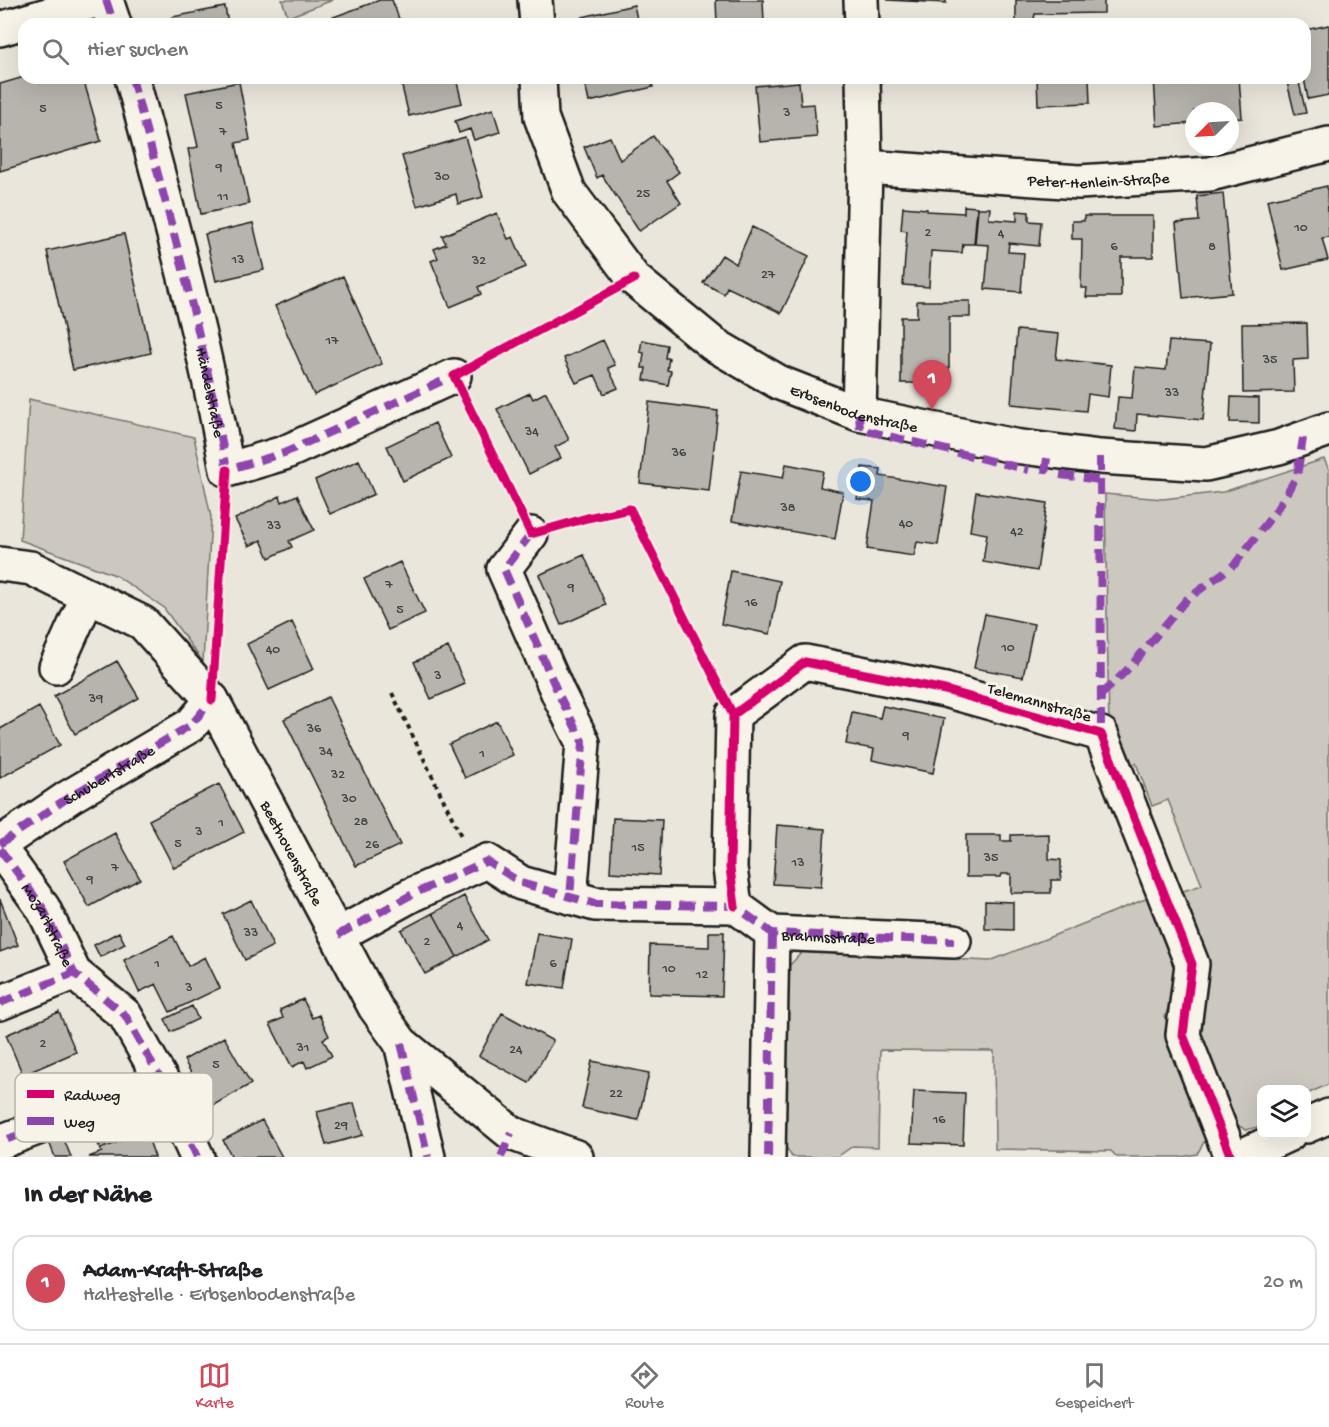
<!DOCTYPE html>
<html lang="de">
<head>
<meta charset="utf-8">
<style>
	:root { --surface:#fff; --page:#f6f6f6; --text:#202124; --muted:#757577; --line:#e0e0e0; --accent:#d1495b }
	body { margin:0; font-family:"Gochi Hand",sans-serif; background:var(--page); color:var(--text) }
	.controls { position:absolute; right:18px; bottom:18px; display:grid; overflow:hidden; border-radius:12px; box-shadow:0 6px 24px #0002 }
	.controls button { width:54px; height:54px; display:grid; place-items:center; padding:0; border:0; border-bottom:2px solid var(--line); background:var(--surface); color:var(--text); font:30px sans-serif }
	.compass { position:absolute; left:1185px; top:102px; width:54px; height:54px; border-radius:50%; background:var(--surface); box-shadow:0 6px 24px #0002; rotate:246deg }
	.you { position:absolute; left:861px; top:482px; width:21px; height:21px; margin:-15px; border:4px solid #fff; border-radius:50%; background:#1a73e8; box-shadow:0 0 0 9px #1a73e833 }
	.badge { display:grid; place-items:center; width:39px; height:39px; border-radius:50%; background:var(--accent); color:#fff; font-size:20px; font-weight:700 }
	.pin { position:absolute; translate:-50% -50px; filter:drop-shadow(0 2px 3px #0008) }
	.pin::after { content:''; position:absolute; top:32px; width:21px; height:18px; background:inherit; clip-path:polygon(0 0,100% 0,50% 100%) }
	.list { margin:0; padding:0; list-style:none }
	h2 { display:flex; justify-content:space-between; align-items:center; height:78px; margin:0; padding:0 24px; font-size:26px }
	h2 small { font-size:20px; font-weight:400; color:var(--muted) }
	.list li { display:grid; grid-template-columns:39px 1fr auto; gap:18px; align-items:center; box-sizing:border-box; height:96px; margin:0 12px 12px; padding:0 12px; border:2px solid var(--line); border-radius:18px }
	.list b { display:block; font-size:22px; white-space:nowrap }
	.list p { margin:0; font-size:20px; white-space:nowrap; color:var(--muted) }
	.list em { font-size:20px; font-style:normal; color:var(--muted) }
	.icon { flex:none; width:33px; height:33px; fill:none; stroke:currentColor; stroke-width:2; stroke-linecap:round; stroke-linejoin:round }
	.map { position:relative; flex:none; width:1329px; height:1157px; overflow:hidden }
	.search { position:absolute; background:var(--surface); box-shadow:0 6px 24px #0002; left:18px; right:18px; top:18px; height:66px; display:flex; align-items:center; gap:15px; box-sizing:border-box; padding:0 21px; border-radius:18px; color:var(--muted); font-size:22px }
	.sheet { height:186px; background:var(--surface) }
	nav { display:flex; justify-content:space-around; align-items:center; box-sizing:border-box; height:84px; border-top:2px solid var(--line); background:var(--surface); font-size:16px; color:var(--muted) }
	nav a { display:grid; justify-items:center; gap:3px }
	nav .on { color:var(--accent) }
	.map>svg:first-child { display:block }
</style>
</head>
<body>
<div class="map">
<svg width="1329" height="1157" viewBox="0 0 1329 1157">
	<rect width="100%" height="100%" fill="#eae6dc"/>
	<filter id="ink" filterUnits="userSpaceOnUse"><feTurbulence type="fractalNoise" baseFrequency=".0167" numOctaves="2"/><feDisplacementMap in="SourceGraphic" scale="12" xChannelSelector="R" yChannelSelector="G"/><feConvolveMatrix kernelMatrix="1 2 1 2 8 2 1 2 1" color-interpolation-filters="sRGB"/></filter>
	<g filter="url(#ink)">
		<path fill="#ccc8c0" stroke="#74726e" stroke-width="1.5" d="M282,0h51l-45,17z
			M29,399l165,38 17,80 -8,145 -40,-55 -48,-32 -95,-35z
			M1324,459l5,11v614l-22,10 -1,-4h-44l-1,36 -15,4 -14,-8 -37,-88 12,-54 -24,-89 19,-6 -34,-85 -16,6 -16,-43 -10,7 -17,-39 -4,-237 58,5 60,-7z
			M1153,896l28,72 -16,49 42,120 -10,17 -16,3h-64l-6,-6 -116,-2 -1,-98 -114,-1 -2,97 -25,-1 -16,11h-45l-11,-18 8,-173 13,-14 188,9z"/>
		<path fill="#b6b4ac" stroke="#1c1c1c" stroke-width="1.5" d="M380,0h12l9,24h-72l-1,-5z
			M716,0h47l1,24h-47z
			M887,0h59v3z
			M1016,0h88v13l-69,1 -2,10h-17z
			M634,5l4,19h-54l-2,-7z
			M225,7l3,17h-55l-1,-7z
			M1329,25v70l-21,4 -4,-21 1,-48z
			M24,77l59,1 18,63 -101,30v-87z
			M400,78h56l6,25 -53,13z
			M589,78h62l2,9 -64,15 -5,-23z
			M1037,78h52l1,25 -52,2z
			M1154,78h85l3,40 -12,1v-8h-36v12l-37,3z
			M1286,78h12l8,35 -11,2z
			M239,82l11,58 -14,3 13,61 -48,10 -13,-65 10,-2 -12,-54z
			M799,82l2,23 13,-1 3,33 -57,5 -5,-56z
			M493,109l7,23 -26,8 -4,-11 -11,4 -4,-12z
			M653,136l26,36 -12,9 14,22 -42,28 -37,-56 -5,3 -13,-31 26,-10 10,23z
			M465,137l18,60 -25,7 -2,-10 -39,12 -15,-50z
			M1327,186l2,51 -7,1 6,22 -45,10 -16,-70z
			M1223,193l9,100 -49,5 -7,-75 23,-2 -2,-25z
			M964,206l13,1 -3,37h-11l-1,9 -31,-2 -2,36 -26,-2 4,-54 -6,-1 2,-23 24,2v2l37,2z
			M978,208h12l-1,11 28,2v-10l12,1v9l12,1 -2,24 -30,-3 -1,9 16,1 -3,39 -36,-3 4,-44 -14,-1z
			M497,213l11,26 5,-2 13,30 -48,20 3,7 -31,13 -19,-46 7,-3 -4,-9 12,-5 -4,-8z
			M1084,216h69v41h-32v40h-35l1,-9h-6l1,-49h-10v-18h12z
			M253,223l11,47 -48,11 -11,-47z
			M752,227l57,29 -28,57 -54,-26 -3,7 -21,-11 19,-28 14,9z
			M124,234l27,119 -78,17 -26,-119z
			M343,276l39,88 -68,31 -39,-89z
			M917,301h53v16h-21v66h-48v-66h16z
			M1307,323l1,36 -15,1 1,32 -51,1 -1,-69z
			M1017,330l42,4 -3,25 55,6 -3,32 -20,-3 -2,17 -75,-7z
			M603,340l12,25 -7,3 10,20 -14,6 -9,-19 -19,8 -12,-25z
			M642,340l25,5 -2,13h4l-2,12 4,1 -3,14 -24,-5 2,-12h-4l2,-15 -4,-1z
			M1169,341l41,3 -7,76 -66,-6 -1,17 -21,-2 3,-32 14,1 3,-31 31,3z
			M546,392l23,48 -14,7 6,11 -32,16 -32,-65 33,-16 3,6z
			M1231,397l28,1v25l-29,-1z
			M649,402l69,9 -9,80 -69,-8z
			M435,423l16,35 -48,23 -16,-35z
			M359,460l15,34 -44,20 -15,-34z
			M786,464l37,7 -3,16 23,5 -8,47 -103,-18 9,-50 42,7z
			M862,467l19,2 -1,7 67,11 -9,58 -21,-3 -3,14 -47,-7 7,-48 -17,-2z
			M976,492l71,11 -10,68 -54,-9 4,-28 -17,-3z
			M297,495l17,35 -25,11 3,6 -23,11 -8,-18 -12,6 -14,-27 45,-23 2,6z
			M584,555l22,50 -45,20 -22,-50z
			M400,562l25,51 -37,17 -24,-51z
			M731,571l49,10 -10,53 -49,-10z
			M985,614l49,10 -11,53 -49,-9z
			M292,622l22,47 -45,21 -22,-46z
			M448,647l17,37 -34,15 -17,-37z
			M117,661l22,37 -64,36 -21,-38z
			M328,697l72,148 -44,21 -72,-147z
			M883,706l61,13 -11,54 -61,-13 2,-11 -28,-5 6,-32 28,6z
			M39,707l21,38 -60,33v-49z
			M497,721l16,34 -48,23 -16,-34z
			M219,784l25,48 -70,36 -25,-48z
			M613,818l49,2 -3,55 -49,-3z
			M777,825l48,4 -4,58 -48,-3z
			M115,833l25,46 -51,28 -25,-46z
			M1049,834v25l12,1v20h-10v13h-40v-19h-9l-1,3h-35v-42h35v6h10v-6z
			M464,896l24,44 -31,17 -24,-44z
			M0,899l18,46 -18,7z
			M251,900l22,46 -28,14 -22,-46z
			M985,901l28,1v28l-28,-1z
			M433,913l24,44 -32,17 -24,-44z
			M119,932l6,12 -25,13 -6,-12z
			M709,932h15l-2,64 -73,-2 1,-49 59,2z
			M537,933l35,6 -8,49 -36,-5z
			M173,936l15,30 17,-9 15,31 -50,24 -14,-28 -17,8 -15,-32z
			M303,999l9,19 7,-3 10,21 -6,3 9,17 -25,12 -3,-7 -12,6 -22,-43 13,-6 -3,-8z
			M192,1006l6,13 -27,13 -6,-13z
			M59,1012l17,40 -53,23 -17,-40z
			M502,1013l51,28 -24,42 -50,-27z
			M224,1037l27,47 -41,23 -26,-47z
			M592,1061l57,12 -11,47 -56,-12z
			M914,1091l51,2 -2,52 -52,-2z
			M354,1103l9,32 -37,10 -9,-33z
			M262,1120l20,37h-50l-9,-17z
			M105,1121l8,20 -14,5 -7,-20z
			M146,1132l9,25h-66l13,-5 -2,-3z
			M63,1137l8,20h-16l-6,-15z"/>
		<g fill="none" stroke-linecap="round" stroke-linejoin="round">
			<g stroke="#1c1c1c" stroke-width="38">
				<g id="minor">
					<path d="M106,0l8,24"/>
					<path d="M535,0l2,24"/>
					<path d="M861,0l1,24"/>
					<path d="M0,29l98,-29"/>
					<path id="s1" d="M132,78c35,130 72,260 95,392l57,-17 170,-77"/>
					<path id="s2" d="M539,78l2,39 28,75 65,87 79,65 67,39 79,31 155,32 86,11 106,7 73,-17 50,-18"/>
					<path id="s3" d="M865,167l214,15 131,-8 119,-30"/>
					<path d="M859,414l6,-247 -2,-89"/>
					<path d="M531,534l-27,35 55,126 24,48 -13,154"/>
					<path id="s4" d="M0,564l31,4 112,55 69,77 163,307 26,36 110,90 65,24"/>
					<path d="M56,667l32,-71"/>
					<path d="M0,844l69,-47 122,-72 21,-25"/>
					<path d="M0,849l43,59 31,65 51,42 37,66 -162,61"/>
					<path d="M735,906l-5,-38 3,-153 72,-53 140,28 156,44 91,230 -9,71 48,122"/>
					<path id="s5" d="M338,935l73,-40 76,-34 34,22 74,21 140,2 37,27 182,8"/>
					<path d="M0,1003l74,-30"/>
					<path d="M401,1043l27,114"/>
					<path d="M162,1081l35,76"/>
					<path d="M1306,1126l23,-10"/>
					<path d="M768,1157l4,-224"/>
					<path d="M1240,1157l49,-23"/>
				</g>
			</g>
			<path stroke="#1c1c1c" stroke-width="4" stroke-dasharray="4.5 4.5" stroke-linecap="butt" d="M392,693l70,145"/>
			<use href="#minor" stroke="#f7f3e8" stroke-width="33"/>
			<g stroke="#8e44ad" stroke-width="8" stroke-dasharray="15 8" stroke-linecap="butt">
				<path d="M106,0l8,24"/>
				<path d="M132,78c35,130 72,260 95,392l57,-17 174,-79"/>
				<path d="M859,414l1,15 169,41"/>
				<path d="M1100,457l1,277"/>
				<path d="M1045,473l3,-22"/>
				<path d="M1060,475l40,5"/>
				<path d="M531,534l-27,35 55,126 24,48 -13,154"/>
				<path d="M1101,695l29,-28 56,-67 49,-36 40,-52 22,-36 6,-38"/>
				<path id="s6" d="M0,844l69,-47 122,-72 21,-25 1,-3"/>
				<path id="s7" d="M0,849l43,59 31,65 51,42 37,66 -162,61"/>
				<path d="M338,935l73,-40 76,-34 34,22 74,21 140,2 37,27 182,8"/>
				<path d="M0,1003l74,-30"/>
				<path d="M401,1043l27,114"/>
				<path d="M162,1081l35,76"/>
				<path d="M501,1157l10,-24"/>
				<path d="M768,1157l4,-224"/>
			</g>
			<g stroke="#f7f3e8" stroke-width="13">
				<path id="cycleway" d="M634,279l-180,97 77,158 56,-16 43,-9 103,206
					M212,700l15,-230
					M735,906l-5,-38 3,-153 72,-53 140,28 156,44 91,230 -9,71 48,122"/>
			</g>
			<use href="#cycleway" stroke="#d6006c" stroke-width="9"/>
		</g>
	</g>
	<g text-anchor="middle" stroke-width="6" stroke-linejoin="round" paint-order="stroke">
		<g font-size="14" fill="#424240">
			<text x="219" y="109">5</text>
			<text x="43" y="112">5</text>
			<text x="787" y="116">3</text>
			<text x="223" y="135">7</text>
			<text x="219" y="171">9</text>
			<text x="442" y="180">30</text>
			<text x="643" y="197">25</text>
			<text x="223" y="200">11</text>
			<text x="1301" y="231">10</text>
			<text x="928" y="236">2</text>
			<text x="1001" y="237">4</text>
			<text x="1114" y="250">6</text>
			<text x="1212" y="250">8</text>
			<text x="238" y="263">13</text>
			<text x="479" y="264">32</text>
			<text x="768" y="278">27</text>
			<text x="332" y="344">17</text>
			<text x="1270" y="363">35</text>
			<text x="1172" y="396">33</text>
			<text x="532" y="435">34</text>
			<text x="679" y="456">36</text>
			<text x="788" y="511">38</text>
			<text x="906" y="527">40</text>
			<text x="274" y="529">33</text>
			<text x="1017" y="535">42</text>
			<text x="389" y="588">7</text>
			<text x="571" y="591">9</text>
			<text x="751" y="606">16</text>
			<text x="400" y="613">5</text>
			<text x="1008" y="651">10</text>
			<text x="273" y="653">40</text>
			<text x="438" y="679">3</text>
			<text x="96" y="702">39</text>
			<text x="314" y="732">36</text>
			<text x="906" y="739">9</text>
			<text x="326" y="755">34</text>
			<text x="482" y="757">1</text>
			<text x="338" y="778">32</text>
			<text x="349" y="802">30</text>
			<text x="361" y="825">28</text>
			<text x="221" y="826">1</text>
			<text x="199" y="835">3</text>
			<text x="178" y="847">5</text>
			<text x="372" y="848">26</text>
			<text x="638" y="851">15</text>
			<text x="991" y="861">35</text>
			<text x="798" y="866">13</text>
			<text x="115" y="871">7</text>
			<text x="90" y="883">9</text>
			<text x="460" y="929">4</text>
			<text x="251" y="936">33</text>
			<text x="427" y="945">2</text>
			<text x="157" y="967">1</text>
			<text x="553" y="967">6</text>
			<text x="669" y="972">10</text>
			<text x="702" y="978">12</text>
			<text x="189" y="991">3</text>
			<text x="43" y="1047">2</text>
			<text x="303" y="1051">31</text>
			<text x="516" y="1053">24</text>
			<text x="216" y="1068">5</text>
			<text x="616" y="1097">22</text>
			<text x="939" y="1123">16</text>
			<text x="341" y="1129">29</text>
		</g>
		<g font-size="16" fill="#1c1c1c" stroke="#f7f3e8">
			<text dy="6" stroke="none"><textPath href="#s3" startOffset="234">Peter-Henlein-Straße</textPath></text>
			<text dy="6" stroke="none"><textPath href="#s1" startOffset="324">Händelstraße</textPath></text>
			<text dy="6" stroke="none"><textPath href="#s2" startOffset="486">Erbsenbodenstraße</textPath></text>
			<text transform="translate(1040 701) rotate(16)" y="6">Telemannstraße</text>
			<text dy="6" stroke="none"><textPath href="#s6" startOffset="129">Schubertstraße</textPath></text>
			<text dy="6" stroke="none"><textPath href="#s4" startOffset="432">Beethovenstraße</textPath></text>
			<text dy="6" stroke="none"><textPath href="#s7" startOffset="90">Mozartstraße</textPath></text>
			<text dy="6" stroke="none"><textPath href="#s5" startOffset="526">Brahmsstraße</textPath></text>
		</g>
	</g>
	<rect x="15" y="1073" width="198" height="69" rx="9" fill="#f7f3e8" stroke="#b5b2ab" stroke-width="1.5"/>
	<rect x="27" y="1090" width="27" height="8" fill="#d6006c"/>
	<rect x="27" y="1117" width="27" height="8" fill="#8e44ad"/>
	<g font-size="16" fill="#1c1c1c">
		<text x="64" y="1100">Radweg</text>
		<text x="64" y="1127">Weg</text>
	</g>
</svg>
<div class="controls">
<button><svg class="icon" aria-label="layers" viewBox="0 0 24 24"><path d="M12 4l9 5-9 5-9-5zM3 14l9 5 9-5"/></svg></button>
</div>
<svg class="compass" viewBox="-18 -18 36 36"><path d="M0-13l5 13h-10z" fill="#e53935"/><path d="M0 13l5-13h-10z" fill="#757577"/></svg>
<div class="you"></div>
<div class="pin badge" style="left:932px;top:410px">1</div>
<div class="search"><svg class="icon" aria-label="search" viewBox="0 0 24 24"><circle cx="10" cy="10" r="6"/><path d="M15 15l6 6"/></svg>Hier suchen</div>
</div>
<section class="sheet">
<h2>In der Nähe<small></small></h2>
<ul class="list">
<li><span class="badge">1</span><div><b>Adam-Kraft-Straße</b><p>Haltestelle · Erbsenbodenstraße</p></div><em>20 m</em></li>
</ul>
</section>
<nav>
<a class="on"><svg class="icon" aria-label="map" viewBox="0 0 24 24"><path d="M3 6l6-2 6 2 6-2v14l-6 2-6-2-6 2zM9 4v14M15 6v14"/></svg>Karte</a>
<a><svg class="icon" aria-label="directions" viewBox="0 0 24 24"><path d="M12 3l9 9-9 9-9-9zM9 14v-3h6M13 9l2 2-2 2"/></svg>Route</a>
<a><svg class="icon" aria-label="saved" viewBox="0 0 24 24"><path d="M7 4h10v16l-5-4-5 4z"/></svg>Gespeichert</a>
</nav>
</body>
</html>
